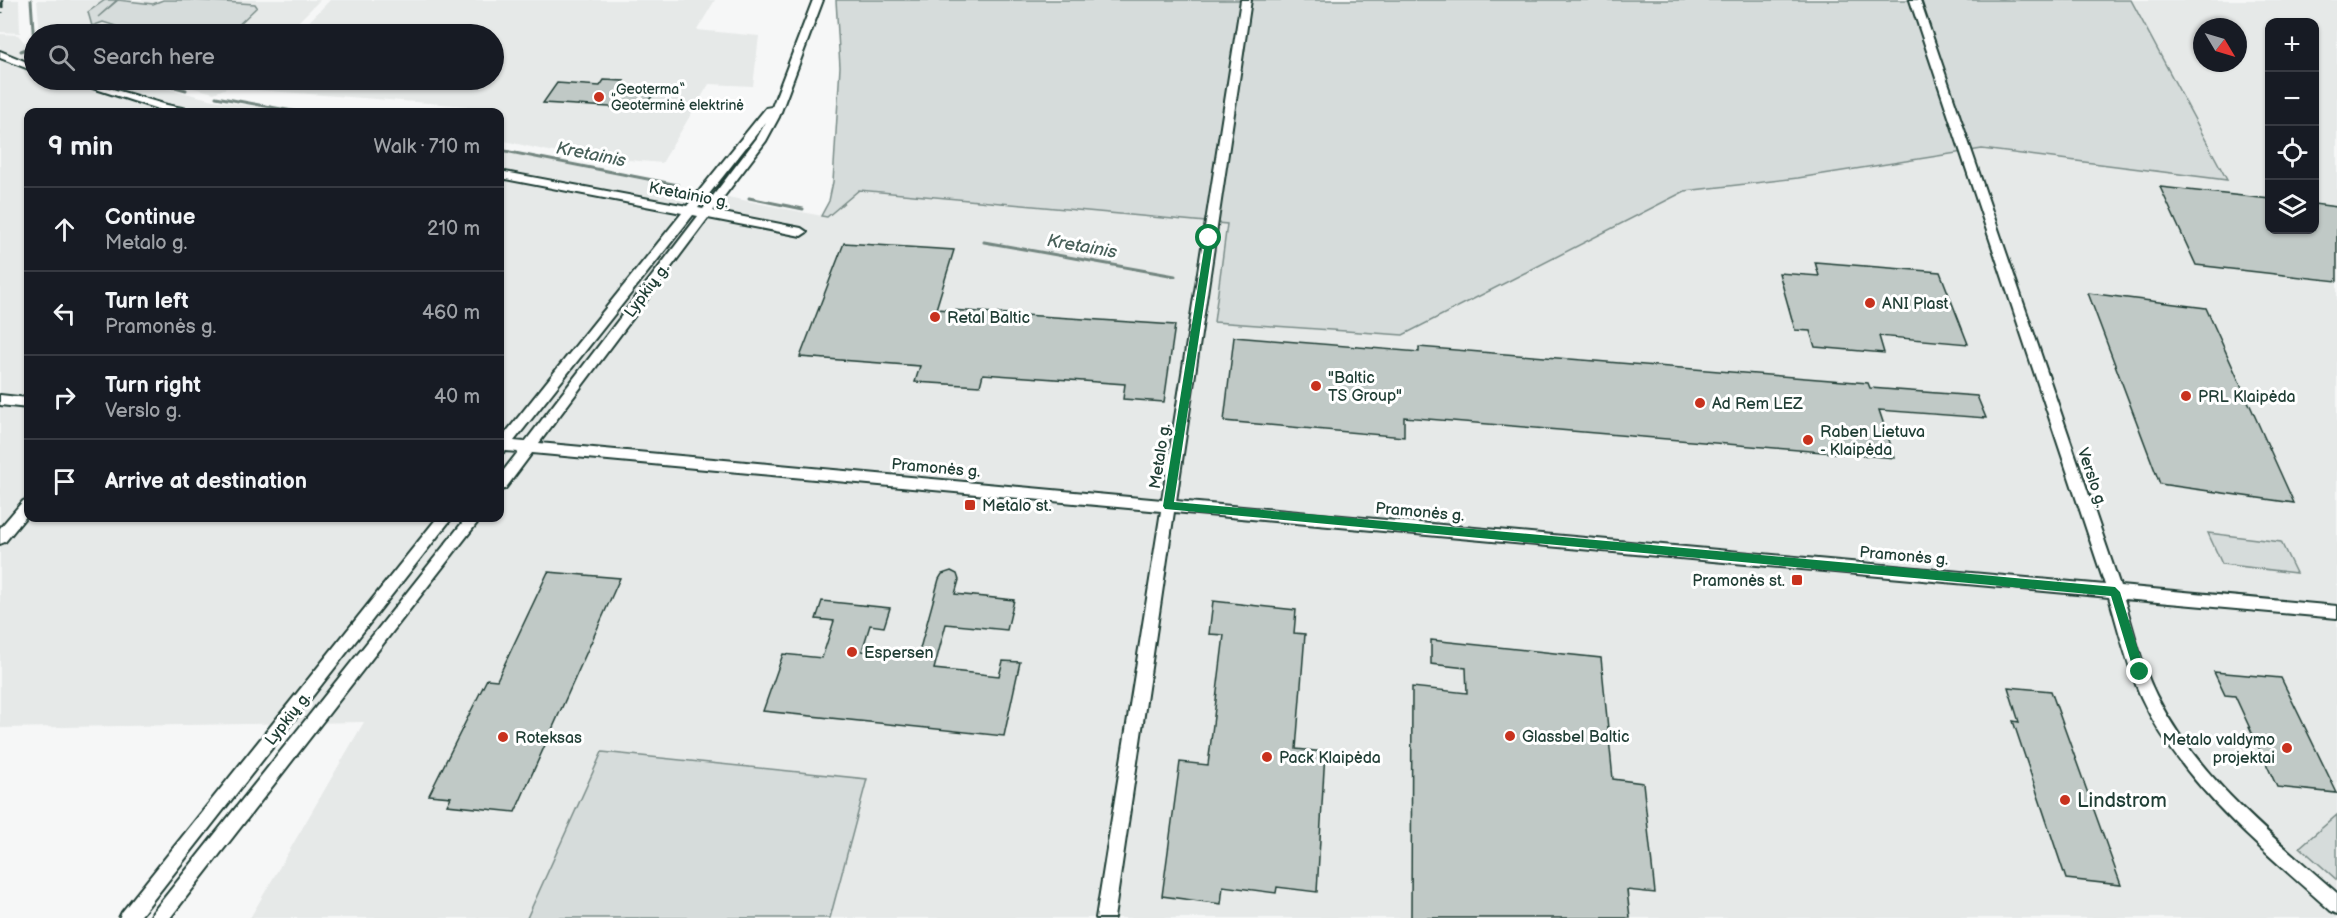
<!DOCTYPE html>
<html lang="en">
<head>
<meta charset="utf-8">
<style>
	:root { --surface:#171b24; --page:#20242c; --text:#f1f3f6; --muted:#9ea1a6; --line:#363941 }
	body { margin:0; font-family:"Balsamiq Sans",sans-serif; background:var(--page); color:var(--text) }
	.controls { position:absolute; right:18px; top:18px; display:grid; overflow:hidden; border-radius:12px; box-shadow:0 2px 4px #0004 }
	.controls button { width:54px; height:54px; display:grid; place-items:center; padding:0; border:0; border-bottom:2px solid var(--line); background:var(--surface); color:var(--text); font:30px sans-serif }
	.compass { position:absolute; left:2193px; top:18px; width:54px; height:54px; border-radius:50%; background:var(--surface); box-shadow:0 2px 4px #0004; rotate:128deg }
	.stop { position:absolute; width:18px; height:18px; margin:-14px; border:4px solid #0b8043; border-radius:50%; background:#fff }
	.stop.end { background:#0b8043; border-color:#fff; box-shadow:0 2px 6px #0008 }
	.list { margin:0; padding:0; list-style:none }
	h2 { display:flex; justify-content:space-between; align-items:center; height:78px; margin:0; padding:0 24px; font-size:26px }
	h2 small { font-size:20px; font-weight:400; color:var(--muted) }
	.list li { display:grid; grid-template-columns:39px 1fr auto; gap:18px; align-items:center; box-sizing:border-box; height:84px; padding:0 24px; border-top:2px solid var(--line) }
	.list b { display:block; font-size:22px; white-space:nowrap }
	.list p { margin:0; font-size:20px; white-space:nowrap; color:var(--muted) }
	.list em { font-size:20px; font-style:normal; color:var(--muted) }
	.icon { flex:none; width:33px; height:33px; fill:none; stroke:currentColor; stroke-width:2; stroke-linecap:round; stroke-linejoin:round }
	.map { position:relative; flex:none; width:2337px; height:918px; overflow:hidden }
	.search { position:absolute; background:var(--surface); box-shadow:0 2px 4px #0004; left:24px; top:24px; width:480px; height:66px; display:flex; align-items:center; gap:15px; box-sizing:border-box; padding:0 21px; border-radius:33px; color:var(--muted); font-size:22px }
	.panel { position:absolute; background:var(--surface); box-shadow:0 2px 4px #0004; left:24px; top:108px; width:480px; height:414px; border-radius:12px }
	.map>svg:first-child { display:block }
</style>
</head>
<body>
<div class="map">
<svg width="2337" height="918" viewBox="0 0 2337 918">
	<rect width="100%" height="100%" fill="#f6f7f7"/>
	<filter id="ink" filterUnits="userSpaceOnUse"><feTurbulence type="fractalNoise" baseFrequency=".0167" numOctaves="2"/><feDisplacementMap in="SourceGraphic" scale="12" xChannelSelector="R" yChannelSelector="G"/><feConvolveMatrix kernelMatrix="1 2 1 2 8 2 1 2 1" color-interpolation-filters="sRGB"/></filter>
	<g filter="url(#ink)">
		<path fill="#e6e9e8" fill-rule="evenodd" d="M0,0h19l1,33 -20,-1z
			M37,0h283l-34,34h-246z
			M330,0h385l-18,30 62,6 -6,50 -44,-2 -47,79 -100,-9 -62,-14v-28h-36l4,-6 -225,-17 10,-9h241v-46h-197z
			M2131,0h206v815l-36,32 36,33v38h-1507l37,-139 -265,-27 -75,166h-277l114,-196 -364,6v-694l18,1 16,18v27h100l79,20 81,12h-266v406h472v-367l327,66 32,-27 369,34 422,-17 35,-16 113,-13 184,-29 244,31zM2270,22h44v208h-44zM2202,27h36v36h-36z
			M162,80h89l-6,6 -16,1 -15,6z"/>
		<path fill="#d6dcdb" stroke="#7a8c88" stroke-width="1.5" d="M105,0h12l-19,17 20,-17 35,4 10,-4h29l63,4 2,3 -28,27h-119l6,-5v-3l-13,-4 -11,4 -4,-14z
			M836,0h1295l96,180 -245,-31 -184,29 -113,13 -282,144 -189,-13 13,-98 -368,-34 -32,27 -6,-1 8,-15 4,-19 7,-115z
			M2208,533l73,9 15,31 -74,-9z
			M602,752l265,27 -37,139h-303z
			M2337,815v65l-37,-33z"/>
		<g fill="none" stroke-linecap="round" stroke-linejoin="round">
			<path stroke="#72857f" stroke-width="3" d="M31,0l3,44
				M21,51l13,-5
				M150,80l36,10
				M216,97l82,15
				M500,150l178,35
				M749,198l54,11
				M984,242l191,34"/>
		</g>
		<path fill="#c0c9c6" stroke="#1f3d34" stroke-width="1.5" d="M604,80l20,1 -4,6 35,4 -10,16 -18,-1 -1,2 -83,-5 14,-20 43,3z
			M2160,187l110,12v31h44v-26l23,3v74l-141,-16z
			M844,243l110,7 -18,59 239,16 -11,77 -41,-3 2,-15 -142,-10 -3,12 -65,-4 5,-16 -120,-9z
			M1815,262l125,10 28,72 -89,-8 5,17 -69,-6 -5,-16 -15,-1 -16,-57 40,3z
			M2088,293l118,15 88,195 -134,-19z
			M1234,337l185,15v-5l449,36 2,5 107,8 9,22 -107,-8 16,48 -491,-41v20l-180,-16z
			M951,571l6,3 2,6 -4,14 59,6 -7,30 -61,-6 -12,45 65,7 4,-15 17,1 -16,74 -241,-25 20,-57 39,4 12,-37 -18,-2 6,-18 68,7 -6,19 -14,-2 -8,26 56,5 21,-77 3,-5z
			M548,572l72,6 -105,234 -68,-7 4,-8 -22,-2 58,-116 10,1z
			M1213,601l83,9 -2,23 11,1 -9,115 29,3 -8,140 -40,-5 -1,6 -53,-7 -2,18 -59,-8 18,-134 28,3 16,-130 -15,-1z
			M1431,640l170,18 12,121 30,4 12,110 -28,-3 3,28h-219l1,-231 55,6 -1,-25 -35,-4z
			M2214,672l67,6 56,115 -60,-6 -42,-91 -10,-1z
			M2008,687l43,4 70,194 -55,-6 -53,-158 6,1z"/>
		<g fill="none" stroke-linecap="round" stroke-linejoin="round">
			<g stroke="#1f3d34" stroke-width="4">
				<path id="minor" d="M813,0h10l-44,117 -13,24 -53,70 88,17 6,4 -6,4 -93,-18 -169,225 623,57 79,-500h10l-75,501 929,84 -195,-585h10l200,586 217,20v12l-213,-19c10,32 17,66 32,96 40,81 115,140 181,198v21l-6,-3c-70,-63 -149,-126 -190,-214 -14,-32 -22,-66 -32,-100l-935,-85 -60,406h-18l65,-407 -629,-58 -27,36 -5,1v-15l18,-23 -12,-1 -6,3v-14l182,-227 -182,-35v-7l187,35 79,-98 6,-1zM766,122l-9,16 -54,71 -5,-1zM693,215l5,1 -173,226 -11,-1z
					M0,51l34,14v6l-34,-13z
					M68,80h14l85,25 25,5 1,2 -32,-2z
					M0,395l28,3v10l-28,-3z
					M28,499v15l-23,28 -5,2v-16l23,-27z
					M437,518h15l-313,400h-20l3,-6z
					M466,518h15l-311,400h-20l3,-6z"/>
			</g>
			<use href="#minor" fill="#fff" fill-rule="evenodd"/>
			<path stroke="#1f3d34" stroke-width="3" stroke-dasharray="8 4" stroke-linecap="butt" d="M2,0v13"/>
		</g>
	</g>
	<path fill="#0b8043" d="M1206,236l8,2 -40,264 941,85 5,5 25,80 -5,5 -6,-5 -23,-76 -946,-87 -2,-3z"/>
	<g fill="#c8321e" stroke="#fff" stroke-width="2">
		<circle cx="599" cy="97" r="6"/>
		<circle cx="1870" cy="303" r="6"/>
		<circle cx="935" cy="317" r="6"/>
		<circle cx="1316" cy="386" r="6"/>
		<circle cx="2186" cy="396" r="6"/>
		<circle cx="1700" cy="403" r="6"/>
		<circle cx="1808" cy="440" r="6"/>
		<rect x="964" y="499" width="12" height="12" rx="3"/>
		<rect x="1791" y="574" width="12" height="12" rx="3"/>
		<circle cx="852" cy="652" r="6"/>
		<circle cx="1510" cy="736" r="6"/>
		<circle cx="503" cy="737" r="6"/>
		<circle cx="2287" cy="748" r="6"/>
		<circle cx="1267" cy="757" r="6"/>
		<circle cx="2065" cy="800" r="6"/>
	</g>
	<g text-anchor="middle" stroke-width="6" stroke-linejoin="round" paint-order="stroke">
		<g font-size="14" fill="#1f3d34" stroke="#fff" text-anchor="start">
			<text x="611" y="94">„Geoterma“<tspan x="611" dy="16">Geoterminė elektrinė</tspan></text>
		</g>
		<g font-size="16" fill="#1f3d34" stroke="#fff">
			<text transform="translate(689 194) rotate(11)" y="6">Kretainio g.</text>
			<text transform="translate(646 290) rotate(-53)" y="6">Lypkių g.</text>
			<text transform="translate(1159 456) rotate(-81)" y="6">Metalo g.</text>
			<text transform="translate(936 467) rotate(5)" y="6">Pramonės g.</text>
			<text transform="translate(2093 477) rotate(71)" y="6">Verslo g.</text>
			<text transform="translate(1420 511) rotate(5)" y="6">Pramonės g.</text>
			<text transform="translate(1904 555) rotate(5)" y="6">Pramonės g.</text>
			<text transform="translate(287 718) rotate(-52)" y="6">Lypkių g.</text>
		</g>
		<g font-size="16" fill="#1f3d34" stroke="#fff" text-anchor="start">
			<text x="1882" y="309">ANI Plast</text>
			<text x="947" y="323">Retal Baltic</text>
			<text x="1328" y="383">"Baltic<tspan x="1328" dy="18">TS Group"</tspan></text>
			<text x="2198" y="402">PRL Klaipėda</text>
			<text x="1712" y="409">Ad Rem LEZ</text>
			<text x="1820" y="437">Raben Lietuva<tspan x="1820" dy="18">- Klaipėda</tspan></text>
			<text x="982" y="511">Metalo st.</text>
			<text x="1785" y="586" text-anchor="end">Pramonės st.</text>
			<text x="864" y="658">Espersen</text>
			<text x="1522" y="742">Glassbel Baltic</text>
			<text x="515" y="743">Roteksas</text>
			<text x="2275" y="745" text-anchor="end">Metalo valdymo<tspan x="2275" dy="18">projektai</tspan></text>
			<text x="1279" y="763">Pack Klaipėda</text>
		</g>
		<g font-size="18" font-style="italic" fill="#49615a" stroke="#fff">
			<text transform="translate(591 154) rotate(11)" y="6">Kretainis</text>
			<text transform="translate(1082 246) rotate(10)" y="6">Kretainis</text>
		</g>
		<g font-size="20" fill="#1f3d34" stroke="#fff" text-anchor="start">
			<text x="2077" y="807">Lindstrom</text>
		</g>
	</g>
</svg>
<div class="controls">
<button>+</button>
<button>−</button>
<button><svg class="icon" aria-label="locate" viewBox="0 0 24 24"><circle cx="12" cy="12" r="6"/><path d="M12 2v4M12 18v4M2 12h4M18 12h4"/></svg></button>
<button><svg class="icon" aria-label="layers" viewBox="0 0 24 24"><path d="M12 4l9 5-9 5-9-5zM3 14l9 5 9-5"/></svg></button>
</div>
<svg class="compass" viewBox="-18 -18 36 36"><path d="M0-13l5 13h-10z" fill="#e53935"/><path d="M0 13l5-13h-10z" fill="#9ea1a6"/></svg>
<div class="stop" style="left:1209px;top:238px"></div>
<div class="stop end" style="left:2140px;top:672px"></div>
<div class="search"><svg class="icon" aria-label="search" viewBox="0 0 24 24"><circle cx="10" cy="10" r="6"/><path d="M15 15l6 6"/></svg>Search here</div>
<section class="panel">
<h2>9 min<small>Walk · 710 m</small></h2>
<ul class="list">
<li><svg class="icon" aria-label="ahead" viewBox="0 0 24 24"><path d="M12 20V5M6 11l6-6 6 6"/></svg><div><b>Continue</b><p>Metalo g.</p></div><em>210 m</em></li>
<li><svg class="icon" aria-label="left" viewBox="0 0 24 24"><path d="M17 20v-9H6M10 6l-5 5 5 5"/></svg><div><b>Turn left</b><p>Pramonės g.</p></div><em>460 m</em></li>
<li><svg class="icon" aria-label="right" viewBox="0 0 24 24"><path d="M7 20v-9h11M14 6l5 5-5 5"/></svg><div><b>Turn right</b><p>Verslo g.</p></div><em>40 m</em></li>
<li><svg class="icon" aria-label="arrive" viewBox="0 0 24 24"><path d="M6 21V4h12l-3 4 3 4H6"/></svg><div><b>Arrive at destination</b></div></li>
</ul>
</section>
</div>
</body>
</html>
